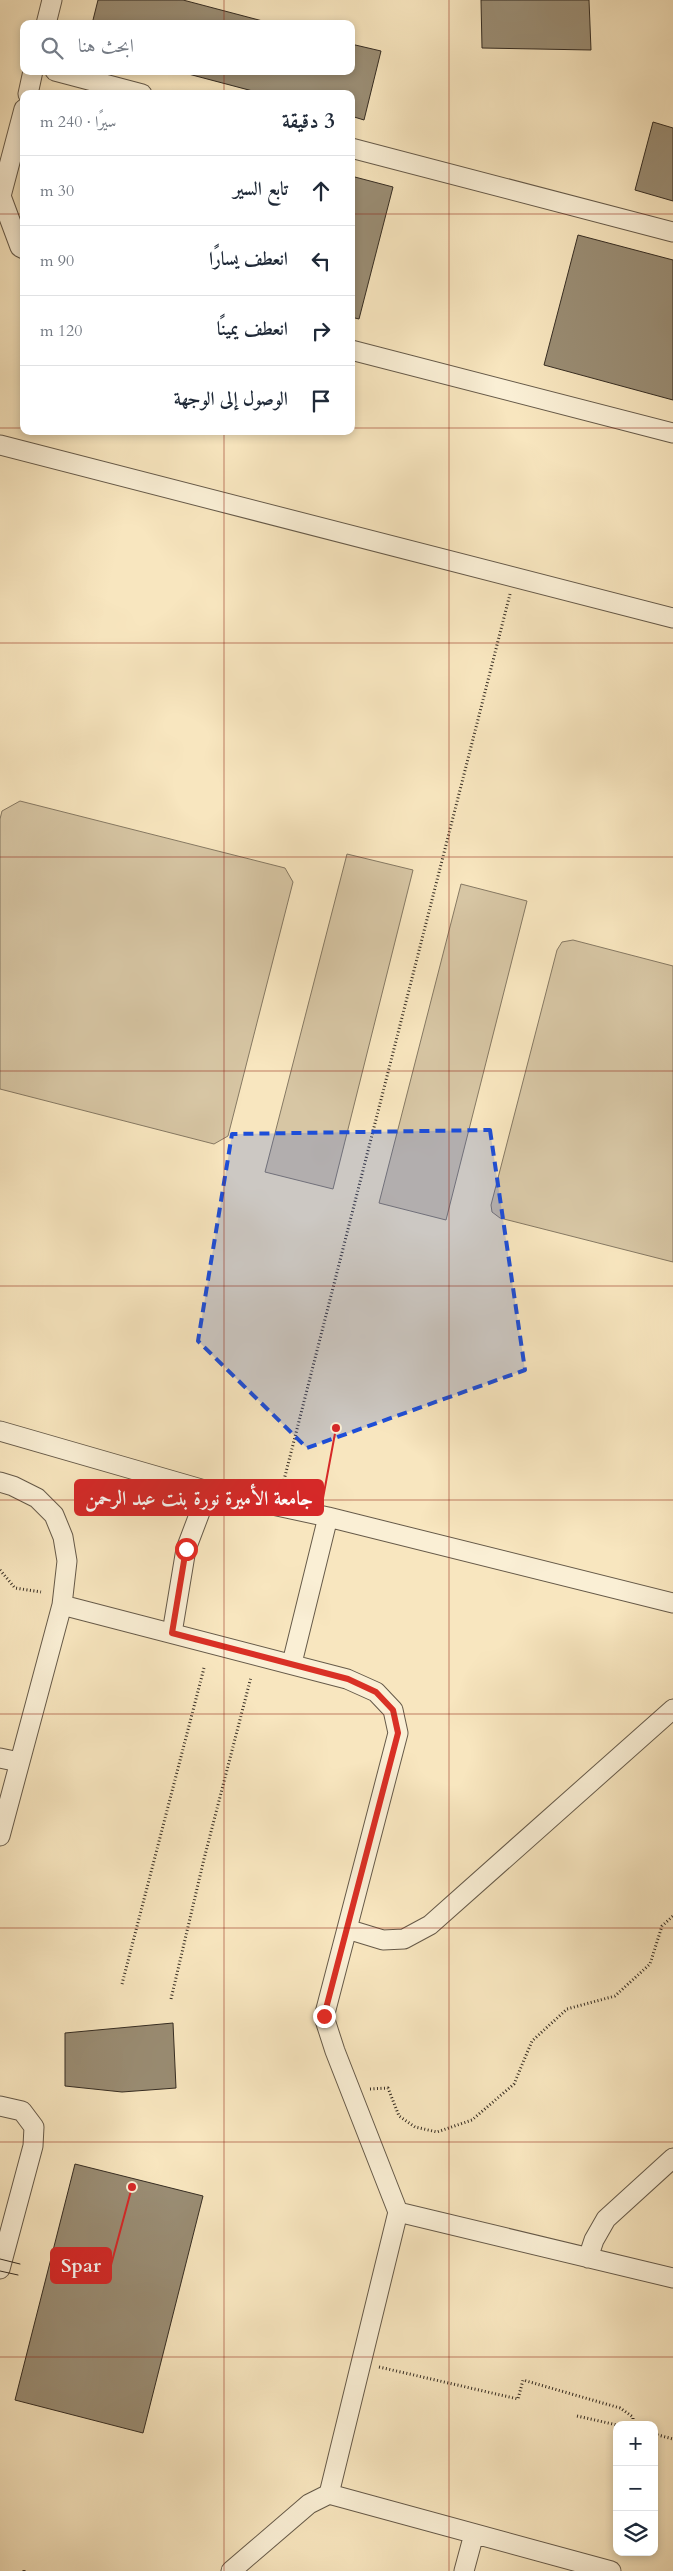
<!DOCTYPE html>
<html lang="ar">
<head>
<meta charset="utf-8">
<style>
	:root { --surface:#fff; --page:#f6f6f7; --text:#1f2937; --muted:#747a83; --line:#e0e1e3 }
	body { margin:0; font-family:Cardo,Amiri,serif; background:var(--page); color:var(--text); direction:rtl }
	.controls { position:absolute; right:15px; bottom:15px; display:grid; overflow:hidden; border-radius:10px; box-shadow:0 2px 8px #0003 }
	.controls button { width:45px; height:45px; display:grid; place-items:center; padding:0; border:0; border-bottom:1px solid var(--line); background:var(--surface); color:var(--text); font:25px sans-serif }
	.stop { position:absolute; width:15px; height:15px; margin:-11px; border:4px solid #d93025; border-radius:50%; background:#fff }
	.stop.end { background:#d93025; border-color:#fff; box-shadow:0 1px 5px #0008 }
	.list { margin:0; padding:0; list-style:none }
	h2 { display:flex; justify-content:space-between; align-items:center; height:65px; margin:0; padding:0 20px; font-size:21px }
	h2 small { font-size:16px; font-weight:400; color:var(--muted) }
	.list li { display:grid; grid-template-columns:32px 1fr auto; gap:15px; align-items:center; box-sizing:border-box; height:70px; padding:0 20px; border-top:1px solid var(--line) }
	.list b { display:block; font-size:19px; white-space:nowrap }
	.list em { font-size:16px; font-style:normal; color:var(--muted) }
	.icon { flex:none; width:28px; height:28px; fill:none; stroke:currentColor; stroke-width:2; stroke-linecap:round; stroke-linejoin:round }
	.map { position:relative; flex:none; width:673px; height:2571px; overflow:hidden; direction:ltr }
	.search { position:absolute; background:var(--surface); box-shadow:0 2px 8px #0003; left:20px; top:20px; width:335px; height:55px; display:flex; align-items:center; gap:12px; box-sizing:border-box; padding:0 18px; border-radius:10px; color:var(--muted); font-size:19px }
	.panel { position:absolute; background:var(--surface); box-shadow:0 2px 8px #0003; left:20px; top:90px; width:335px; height:345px; border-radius:10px; direction:rtl }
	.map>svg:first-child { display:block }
</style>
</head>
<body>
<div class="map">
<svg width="673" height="2571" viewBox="0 0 673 2571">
	<rect width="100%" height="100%" fill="#f8e6bf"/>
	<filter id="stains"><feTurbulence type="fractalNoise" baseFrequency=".004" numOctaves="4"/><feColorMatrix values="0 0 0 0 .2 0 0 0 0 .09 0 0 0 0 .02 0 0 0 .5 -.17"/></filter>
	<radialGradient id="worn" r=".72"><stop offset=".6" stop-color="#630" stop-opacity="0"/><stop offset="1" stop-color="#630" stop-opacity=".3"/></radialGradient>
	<path fill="#d7c6a4" stroke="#867963" d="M20,801l265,67 8,14 -65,254 -14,8 -214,-55v-270l2,-8z
		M347,854l66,16 -80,319 -68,-17z
		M461,884l66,17 -81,319 -67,-17z
		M573,940l100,26v296l-173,-44 -8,-6 -1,-7 66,-255 5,-8z"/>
	<path fill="#9a8d74" stroke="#352c22" d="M98,0h85l91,24h-182z
		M481,0h108l2,50 -109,-2z
		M351,44l30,7 -17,69 -13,-4v-22h-87l-87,-23h174z
		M653,122l20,6v73l-38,-11z
		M351,176l42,11 -34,132 -8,-2z
		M578,235l95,25v140l-129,-35z
		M173,2023l3,65 -54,4 -57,-6v-53z
		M75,2164l128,32 -60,237 -128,-33z"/>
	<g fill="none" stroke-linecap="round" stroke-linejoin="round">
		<g stroke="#665a49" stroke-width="21">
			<path id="street" d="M46,24l6,-24
				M55,71l87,23
				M28,94l5,-23
				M24,109l-23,87 19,51 4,2
				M351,148l322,84
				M351,350l322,83
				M0,445l673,173
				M0,1431l208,60 120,26 345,86
				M0,1482l13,4 24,12 17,17 9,22 4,24 -5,44 -62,231
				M62,1605l285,74 29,13 17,18 5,23 -74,284 11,34 63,161 -69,282
				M172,1633l14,-84 22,-58
				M292,1663l36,-146
				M0,1758l19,4
				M347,1929l36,11 21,-1 26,-14 243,-216
				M0,2106l22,5 12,16 -1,19 -33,123
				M398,2212l275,66
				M588,2258l6,-18 12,-21 67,-61
				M231,2571l78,-67 20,-10 282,77
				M464,2571l10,-37"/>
		</g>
		<path stroke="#352c22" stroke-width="3" stroke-dasharray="1 2.5" stroke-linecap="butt" d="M284,1480l226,-886
			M0,1570l15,18 26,4
			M122,1984l82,-316
			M171,1999l33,-140 47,-182
			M370,2089l18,-1 11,28 16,11 22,5 35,-12 42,-36 18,-43 35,-32 48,-13 35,-32 12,-38 11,-10
			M379,2367l139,32 5,-19 97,28 13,9v8
			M577,2416l40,9
			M654,2434l19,5
			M24,2571v-3"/>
		<use href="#street" stroke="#faefd5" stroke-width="19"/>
		<path stroke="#352c22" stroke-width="1" d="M0,2259l20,5
			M0,2271l18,4"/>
	</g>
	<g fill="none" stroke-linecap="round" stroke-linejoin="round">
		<path stroke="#d93025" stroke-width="6" d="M186,1549l-14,84 176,46 28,13 17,18 5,23 -74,283"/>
	</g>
	<path fill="#1d4ed8" fill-opacity="0.2" stroke="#1d4ed8" stroke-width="4" stroke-dasharray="10 6" stroke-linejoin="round" d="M490,1130l35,240 -218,78 -109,-107 34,-207z"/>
	<path fill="none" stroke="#8f2418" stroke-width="1" stroke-opacity="0.55" d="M224,0v24M449,0v2571M224,71v23M0,214h24M351,214h322M0,428h24M351,428h322M224,431v2140M0,643h673M0,857h673M0,1071h673M0,1286h673M0,1500h673M0,1714h673M0,1928h673M0,2142h673M0,2357h673"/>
	<path fill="none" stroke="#d62828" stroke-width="2" d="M336 1428L323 1498M132 2187L111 2265"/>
	<g fill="#d62828" stroke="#faefd5" stroke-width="2">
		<circle cx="336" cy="1428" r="5"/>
		<circle cx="132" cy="2187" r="5"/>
	</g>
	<g fill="#d62828" stroke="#d62828" stroke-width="2">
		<rect x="75" y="1480" width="248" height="35" rx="5"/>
		<rect x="51" y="2248" width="60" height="35" rx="5"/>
	</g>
	<g font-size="20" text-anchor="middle" font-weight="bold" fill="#fff">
		<text x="199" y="1505">جامعة الأميرة نورة بنت عبد الرحمن</text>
		<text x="81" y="2272">Spar</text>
	</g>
	<rect width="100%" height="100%" filter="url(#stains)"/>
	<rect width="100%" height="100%" fill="url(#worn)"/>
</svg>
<div class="controls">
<button>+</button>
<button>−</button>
<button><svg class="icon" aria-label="layers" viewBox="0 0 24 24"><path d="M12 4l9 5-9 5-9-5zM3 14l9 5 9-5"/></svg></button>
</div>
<div class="stop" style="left:186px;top:1549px"></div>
<div class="stop end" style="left:324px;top:2016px"></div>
<div class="search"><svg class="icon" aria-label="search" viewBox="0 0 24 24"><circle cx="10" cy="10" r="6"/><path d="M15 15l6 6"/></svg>ابحث هنا</div>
<section class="panel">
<h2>3 دقيقة<small>سيرًا · 240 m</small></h2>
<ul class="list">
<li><svg class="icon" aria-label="ahead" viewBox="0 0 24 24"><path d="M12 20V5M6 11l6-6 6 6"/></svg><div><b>تابع السير</b></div><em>30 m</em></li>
<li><svg class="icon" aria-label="left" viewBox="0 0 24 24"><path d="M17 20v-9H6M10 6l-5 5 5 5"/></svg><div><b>انعطف يسارًا</b></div><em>90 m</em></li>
<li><svg class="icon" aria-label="right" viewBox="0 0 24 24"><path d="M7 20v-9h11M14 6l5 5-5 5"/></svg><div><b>انعطف يمينًا</b></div><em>120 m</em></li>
<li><svg class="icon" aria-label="arrive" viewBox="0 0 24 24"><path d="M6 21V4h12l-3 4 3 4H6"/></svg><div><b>الوصول إلى الوجهة</b></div></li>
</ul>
</section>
</div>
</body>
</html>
